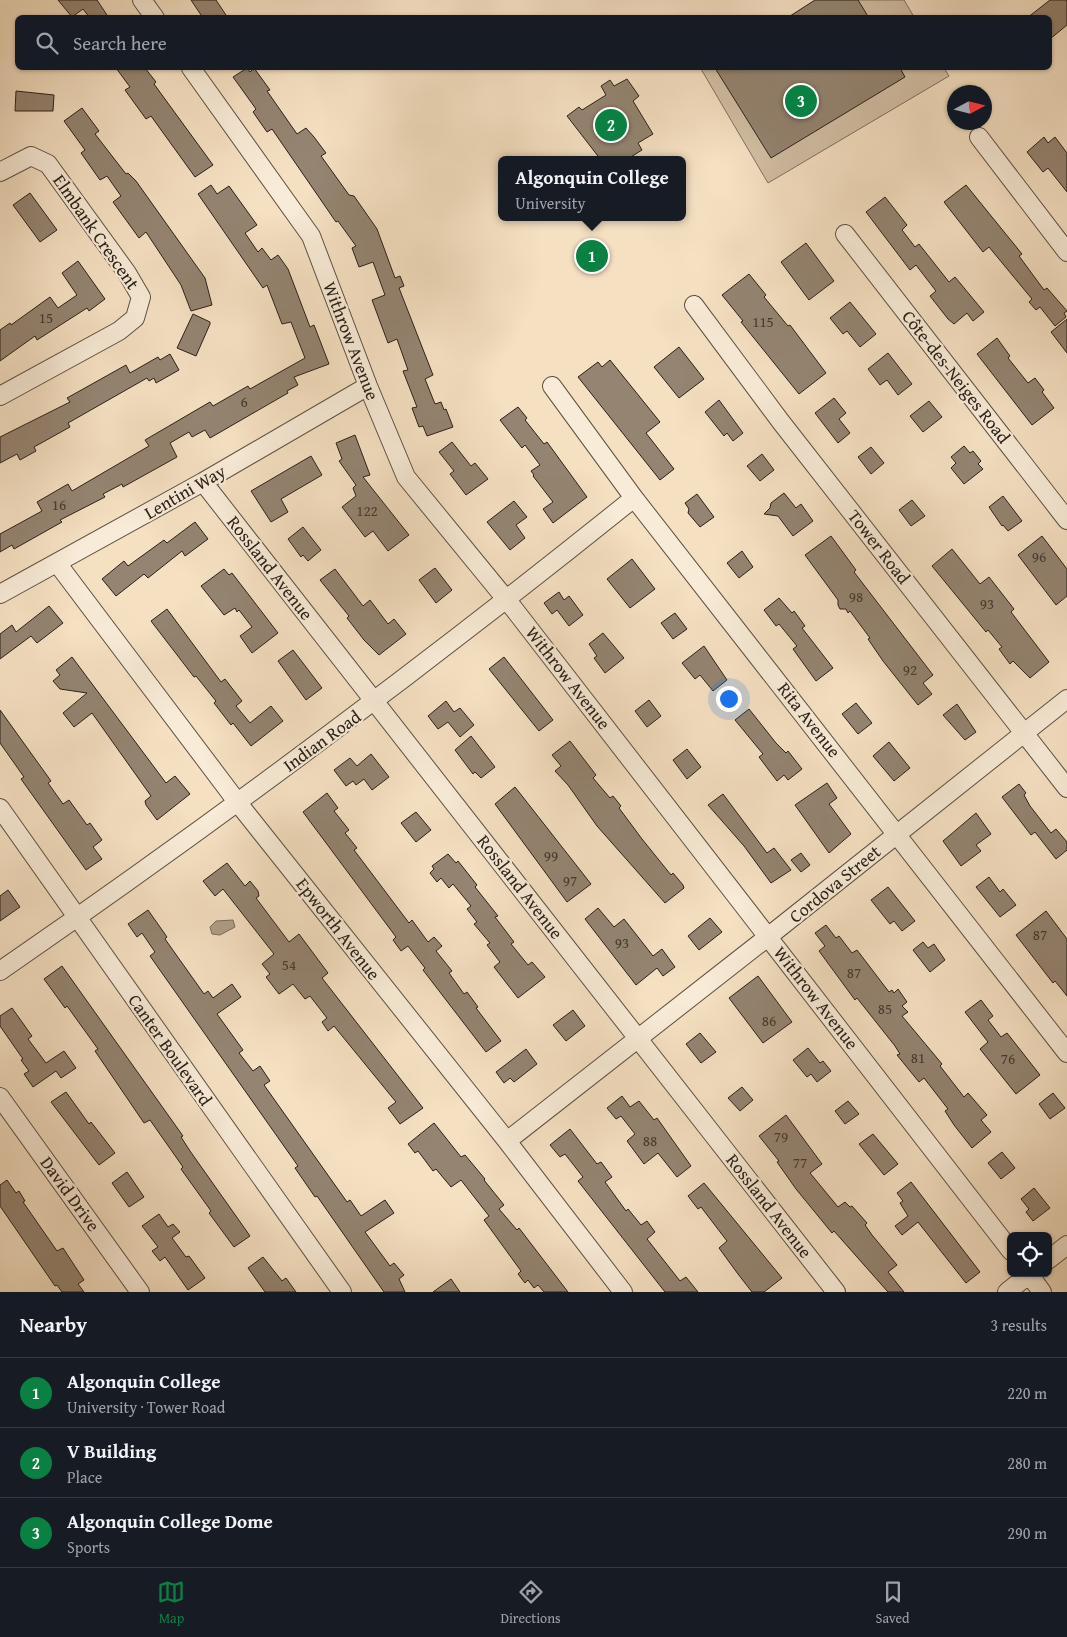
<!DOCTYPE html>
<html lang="en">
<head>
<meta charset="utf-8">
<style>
	:root { --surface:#171b24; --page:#242831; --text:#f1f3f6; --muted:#9ea1a6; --line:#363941; --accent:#0b8043 }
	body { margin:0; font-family:"Gentium Book Plus",serif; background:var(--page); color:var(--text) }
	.controls { position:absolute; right:15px; bottom:15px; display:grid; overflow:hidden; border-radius:8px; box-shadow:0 1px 4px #0004 }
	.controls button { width:45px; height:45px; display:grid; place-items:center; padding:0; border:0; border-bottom:1px solid var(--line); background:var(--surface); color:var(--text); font:25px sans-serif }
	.compass { position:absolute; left:947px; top:85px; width:45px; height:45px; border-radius:50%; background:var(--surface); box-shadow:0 1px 4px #0004; rotate:83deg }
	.you { position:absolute; left:728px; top:698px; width:18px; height:18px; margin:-12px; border:4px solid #fff; border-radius:50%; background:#1a73e8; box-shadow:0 0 0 8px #1a73e833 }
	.badge { display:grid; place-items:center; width:32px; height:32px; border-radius:50%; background:var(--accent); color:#fff; font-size:16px; font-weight:700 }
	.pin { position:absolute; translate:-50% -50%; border:2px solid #fff; box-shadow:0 1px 5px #0006 }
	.popup { position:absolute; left:498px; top:156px; width:188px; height:65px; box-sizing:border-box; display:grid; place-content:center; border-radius:8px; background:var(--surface); filter:drop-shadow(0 1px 4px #0005); font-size:16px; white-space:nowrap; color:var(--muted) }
	.popup b { font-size:19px; color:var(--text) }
	.popup::after { content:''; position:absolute; left:50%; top:100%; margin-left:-10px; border:10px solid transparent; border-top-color:var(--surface) }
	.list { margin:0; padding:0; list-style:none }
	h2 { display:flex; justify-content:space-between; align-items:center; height:65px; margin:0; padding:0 20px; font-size:21px }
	h2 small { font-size:16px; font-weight:400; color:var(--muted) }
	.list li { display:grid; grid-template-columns:32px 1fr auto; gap:15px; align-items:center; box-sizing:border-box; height:70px; padding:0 20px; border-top:1px solid var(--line) }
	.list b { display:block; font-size:19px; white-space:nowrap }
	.list p { margin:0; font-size:16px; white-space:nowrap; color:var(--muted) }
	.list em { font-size:16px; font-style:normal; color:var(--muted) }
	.icon { flex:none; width:28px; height:28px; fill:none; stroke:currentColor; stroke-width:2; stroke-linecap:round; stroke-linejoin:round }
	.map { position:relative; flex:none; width:1067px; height:1292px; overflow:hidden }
	.search { position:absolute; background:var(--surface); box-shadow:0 1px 4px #0004; left:15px; right:15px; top:15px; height:55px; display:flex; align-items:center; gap:12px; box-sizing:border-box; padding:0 18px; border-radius:8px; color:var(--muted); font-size:19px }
	.sheet { height:275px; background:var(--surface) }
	nav { display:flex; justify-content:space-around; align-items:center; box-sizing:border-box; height:70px; border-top:1px solid var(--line); background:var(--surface); font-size:14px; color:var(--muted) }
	nav a { display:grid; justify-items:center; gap:2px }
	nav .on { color:var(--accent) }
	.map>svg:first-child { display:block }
</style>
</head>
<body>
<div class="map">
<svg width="1067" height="1292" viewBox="0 0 1067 1292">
	<rect width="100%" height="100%" fill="#f5e0c2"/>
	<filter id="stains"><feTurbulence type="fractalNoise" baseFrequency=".004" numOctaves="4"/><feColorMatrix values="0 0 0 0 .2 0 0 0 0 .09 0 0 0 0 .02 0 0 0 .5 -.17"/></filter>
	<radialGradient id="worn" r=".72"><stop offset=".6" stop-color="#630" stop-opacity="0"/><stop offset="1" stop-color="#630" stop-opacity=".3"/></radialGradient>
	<path fill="#d2bfa5" stroke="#7e705f" d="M818,0h86l10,17 -126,1z
		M704,68h240l5,8 -181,107 -67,-114z"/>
	<path fill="#b09f89" stroke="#7a6c5c" d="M233,920l2,7 -15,8 -8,-1 -2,-7 6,-6z"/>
	<path fill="#948471" stroke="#2a2019" d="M58,0h39l12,18h-19l-7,-9 -11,8z
		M191,0h25l12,18h-25z
		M815,0h43l11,18h-82z
		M1050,0h17v25l-17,14v-21h-23z
		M116,68h29l11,14 -2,2 59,81 -18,12 -44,-61 -5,3 -21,-29 5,-3z
		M247,68l3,4 4,-4 16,22 -3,1 30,43 9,-6 8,9 12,16 -5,3 28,39 5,1 23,33 18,49 5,-2 4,10 -5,2 34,87 -8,4 10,25 6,-2 3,8 2,-1 7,18 -26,9 -4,-10 -4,1 -7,-19 5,-1 -14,-36 5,-1 -11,-31 -9,4 -16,-43 13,-5 -12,-33 -14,5 -7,-19 4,-2 -18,-25 -2,1 -64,-93 -5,3 -14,-20 3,-3 -23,-32z
		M715,68h185l5,9 -134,81z
		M627,79l12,17 -6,5 20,33 -15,9 4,7 -16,10h-25l-34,-44 12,-9 3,3 24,-15 -5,-9 9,-6 4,6z
		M16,91l38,4 -1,16h-38z
		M82,108l17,23 -4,3 31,40 2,-1 8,8 69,97 7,27 -21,6 -10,-26 -35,-53 -7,6 -26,-36 8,-6 -14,-20 -7,4 -19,-27 4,-3 -21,-29z
		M1044,137l4,6 7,-6 12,16v39l-19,-24 -5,4 -16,-20z
		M211,185l6,9 12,-8 28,39 -12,8 13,19 4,-4 9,12 7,-5 10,14 22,58 4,-2 15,39 -35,13 4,8 -11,6 1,2 -78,45 -5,-8 -13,7 -3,-5 -19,11 7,14 -54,30 -1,-3 -19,10 2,3 -45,23 2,2 -48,27 -2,-4 -12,7v-18l42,-23 -5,-9 31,-18 4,7 77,-45 -4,-6 65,-38 3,4 35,-20 2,3 55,-31 -14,-36 -9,2 -15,-39 -4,3 -65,-94z
		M966,185l56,69 -3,2 25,34 3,-2 20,23 -3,2 2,4 -11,9 -15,-19 -4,3 -7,-8 3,-3 -43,-52 -6,5 -39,-50z
		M30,193l27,37 -17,12 -27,-37z
		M885,197l22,28 -5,5 13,17 4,-3 30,38 6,-5 29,35 -11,9 -6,-8 -13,11 -6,-5 -18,-23 6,-5 -20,-26 -6,5 -44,-58z
		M806,243l28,38 -25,19 -28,-38z
		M78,261l27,38 -16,12 -2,-3 -50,32 -2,-4 -35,25v-31l10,-7 1,2 39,-28 8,11 19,-13 -15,-22z
		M749,274l17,21 -2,2 24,29 2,-1 36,48 -27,21 -58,-72 2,-1 -21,-26z
		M850,302l26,32 -16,13 -13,-16 -4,3 -13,-16z
		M193,314l17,8v2l-14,32 -19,-8z
		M1067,319v34l-16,-21z
		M997,338l13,18 -2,2 20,25 7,-5 9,12 -2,2 12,16 -22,17 -55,-71z
		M679,347l25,32 -25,19 -25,-31z
		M888,353l24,31 -14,11 -11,-15 -7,5 -12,-16z
		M170,354l9,16 -23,13 -2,-5 -5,3 -2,-3 -79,45 2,4 -36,20 2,4 -16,9 -3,-6 -17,9v-26l70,-35 -3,-4 59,-33 4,8 28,-16 2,3z
		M610,360l50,62 -14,11 28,36 -14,11 -82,-103 20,-15 4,5z
		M834,398l12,15 -7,6 11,14 -12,10 -23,-30z
		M719,400l24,33 -10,8 -6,-8 -3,3 -19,-24z
		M929,401l13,16 -19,15 -13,-16z
		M518,407l9,11 -2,2 19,24 3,-2 40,55 -34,26 -10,-14 10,-7 -20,-26 1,-1 -3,-4 9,-6 -15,-20 -3,3 -22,-28z
		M355,435l15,40 -7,2 46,58 -21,16 -15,-20 -8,6 -23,-30 14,-11 -3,-8 3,-3 -17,-24 3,-2 -6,-16z
		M452,442l19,24 4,-3 13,16 -22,16 -16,-21 4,-3 -15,-19z
		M964,446l6,7 3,-2 8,10 -3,3 5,5 -19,15 -13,-16 5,-5 -5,-6z
		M871,447l13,16 -13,11 -13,-17z
		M762,454l12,16 -14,11 -13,-15z
		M311,456l11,19 -41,24 7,13 -17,10 -20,-31z
		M784,493l12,15 5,-4 12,17 -20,15 -15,-20 -14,-2 6,-6 1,-5z
		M697,494l17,23 -14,10 -12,-14 1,-4 -4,-6z
		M1003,496l19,25 -14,10 -5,-6 -1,1 -13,-19z
		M912,500l13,16 -14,10 -12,-16z
		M514,501l13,16 -11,8 9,13 -15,12 -23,-28z
		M195,522l13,17 -23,17 -3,-5 -34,27 -4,-4 -28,22 -14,-17 22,-18 4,5 36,-26 3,3z
		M303,527l18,23 -13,11 -5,-6 -2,2 -13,-18z
		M831,536l25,34 -2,2 79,103 -10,8 9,11 -14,11 -35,-44 -15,-22 2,-1 -20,-27 -2,2 -2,-4h-6l-2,-4v-5l-33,-45z
		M1042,536l25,33v27l-11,9 -38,-50z
		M952,549l28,35 9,-7 25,32 -3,3 38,50 -19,16 -17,-17 -3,3 -11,-15 3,-2 -14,-17 -2,2 -54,-66z
		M742,551l11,16 -14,11 -12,-15z
		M632,559l23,30 -25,19 -23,-29z
		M435,568l17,22 -16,13 -17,-23z
		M224,569l5,6 3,-2 46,60 -26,20 -12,-17 12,-9 -13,-17 -2,2 -2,-4 -11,7 -23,-29z
		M335,569l28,37 7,-6 18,24 6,-5 12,15 -27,21 -15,-15 -17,-22 2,-2 -29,-36z
		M559,592l5,8 5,-4 14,19 -14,11 -12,-16 -5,4 -8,-11z
		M779,598l13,15 2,-2 11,15 -3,2 31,40 -17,13 -23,-32 4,-3 -18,-22 -3,2 -12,-16z
		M49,606l14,17 -26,20 -6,-7 -31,23v-25l12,-9 4,7z
		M167,609l54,73 4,-3 17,22 -6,5 14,17 21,-17 12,15 -32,25 -18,-23 -2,2 -17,-22 2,-2 -20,-25 -2,1 -43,-56z
		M675,613l12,16 -14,10 -12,-16z
		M603,633l21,25 -19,15 -11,-15 3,-2 -8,-12z
		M704,646l23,34 -14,11 -13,-16 -5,4 -13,-16z
		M293,650l29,38 -16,12 -28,-39z
		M72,657l94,126 9,-7 15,18 -33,26 -11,-15 -1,-4 6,-5 -59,-83 -18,14 -11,-14 24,-20 -27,-4 -7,-8 7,-6 -4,-5z
		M504,657l49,63 -14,11 -50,-62z
		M649,700l12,16 -14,11 -12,-16z
		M446,701l8,11 6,-4 14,17 -14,12 -12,-15 -10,7 -10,-13z
		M856,703l16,20 -14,11 -16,-20z
		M957,704l19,28 -11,8 -22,-25z
		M749,709l27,34 10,10 2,-2 14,18 -14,11 -4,-5 -7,6 -18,-24 4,-3 -28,-34z
		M0,710l51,71 -3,2 15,21 6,-4 18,25 3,-2 12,17 -9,7 9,12 -16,11 -65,-91 3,-2 -24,-34z
		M471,736l24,31 -14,11 -6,-6 -2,2 -18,-24z
		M570,741l26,34 -3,3 17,20 3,-2 8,10 -2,2 23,31 29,36 2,-2 10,12 1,3 -19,15 -68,-77 -29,-41 -13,-14 6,-5 -9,-11z
		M889,742l21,26 -16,13 -21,-25z
		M687,749l14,18 -14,12 -14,-19z
		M371,754l18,23 -17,13 -8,-11 -8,6 -3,-4 -7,5 -12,-16 16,-12 7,8z
		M827,783l10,15 -8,6 22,30 -22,19 -34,-48z
		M1019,784l7,9 -2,2 6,11 21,27 5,-4 11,13v8l-11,9 -21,-27 -4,3 -29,-38z
		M515,787l76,97 -24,18 -72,-98z
		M327,793l11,15 -4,3 15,19 -4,3 12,15 -3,2 55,73 3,-3 16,22 6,-5 8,9 -6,5 16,20 -3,2 15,21 3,-2 11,15 -2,1 25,33 -15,11 -63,-82 2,-2 -17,-22 -7,5 -8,-11 3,-3 -93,-125z
		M723,794l44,59 7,-5 17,22 -20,13 -27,-37 -36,-41z
		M416,812l15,18 -15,12 -15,-19z
		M976,813l15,21 -15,11 5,6 -20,15 -18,-25z
		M801,853l9,12 -9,7 -10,-12z
		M448,854l8,9 2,-2 19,24 -2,2 23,29 -3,1 19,25 -3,2 17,21 4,-3 13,15 -27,21 -24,-31 6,-5 -13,-17 3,-2 -16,-19 3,-2 -10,-13 4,-3 -18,-22 -4,4 -8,-10 -4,4 -7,-9 4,-4 -2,-3z
		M227,863l18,23 5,-5 8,10 1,5 -3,2 33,44 10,-8 29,39 -6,5 101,130 -23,16 -12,-16 8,-6 -62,-76 -6,5 -6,-9 5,-4 -17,-22 -5,3 -12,-15 -14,10 -13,-17 4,-3 -8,-10 12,-10 -51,-65 -8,7 -12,-15z
		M989,877l11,15 3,-3 13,16 -16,12 -24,-30z
		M888,887l27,34 -13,10 -8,-10 -4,3 -19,-24z
		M8,890l12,17 -20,14v-25z
		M598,908l16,19 10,-8 29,37 9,-7 13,18 -12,9 -6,-8 -21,17 -51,-66z
		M148,910l19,27 -2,2 39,55 4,-3 5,7 19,-14 9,13 -24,17 26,36 -4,3 14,18 7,-5 10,15 -6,4 83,117 3,-2 11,16 24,-16 9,13 -29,19 25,34 4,-3 10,12 -5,4 6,13h-21l-67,-96 -2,1 -20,-29 3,-2 -148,-210 5,-4 -13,-19 -5,4 -9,-13z
		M1046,911l21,28v57l-12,-15 -2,2 -37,-48z
		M710,918l12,14 -23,18 -11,-14z
		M826,925l10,13 3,-2 13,17 5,-3 32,42 3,-2 2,3 4,-4 9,13 -5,4 6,6 -6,4 40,48 -2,2 24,31 4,-4 19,22 -6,5 10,12 -19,16 -18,-23 -9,-14 3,-2 -24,-31 -5,4 -22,-27 3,-1 -5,-8 -38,-48 -2,2 -36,-49 6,-5 -10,-13z
		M923,942l5,6 6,-4 11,16 -15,12 -17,-22z
		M62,966l121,170 -2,1 9,14 53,75 7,10 -16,11 -25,-34 2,-2 -30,-42 2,-2 -33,-47 -6,3 -49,-72 3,-2 -31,-43 -2,2 -21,-29z
		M758,976l34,46 -29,21 -34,-45z
		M981,1000l12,16 -5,4 13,17 6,-4 33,42 -24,19 -36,-45 8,-7 -23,-30z
		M12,1008l20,28 -4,3 18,24 18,-12 12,17 -15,10 -5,-7 -23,16 -9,-13 5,-3 -8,-11 2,-1 -23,-33v-10z
		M573,1010l12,16 -19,15 -13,-16z
		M700,1033l16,19 -15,11 -15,-19z
		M808,1048l12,15 3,-2 8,10 -14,11 -6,-8 -4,3 -14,-17z
		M526,1049l11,15 -23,18 -4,-4 -6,5 -8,-11z
		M742,1087l11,13 -13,11 -12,-13z
		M66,1092l23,32 2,-2 24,31 -16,12 -48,-63z
		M1053,1093l12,15 -15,11 -11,-15z
		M622,1096l8,11 9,-6 15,19 3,-2 34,48 -14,11 -19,-24 -14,11 -17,-23 8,-7 -14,-18 -5,3 -9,-11z
		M848,1101l11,13 -14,10 -10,-13z
		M786,1115l36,49 -12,9 28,34 7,-5 5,5 2,-1 15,17 -2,2 7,10 25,30 -9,7 16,20h-16l-54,-61 -2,2 -36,-44 -19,-27 2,-1 -20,-25z
		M434,1123l27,34 4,-2 20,24 -1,1 20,25 -5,4 18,21 2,-2 49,64h-24l-6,-7 -4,3 -6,-8 -3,3 -7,-9 3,-3 -37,-51 5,-4 -28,-36 -10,7 -15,-18 -3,2 -15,-20 -3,2 -7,-9z
		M570,1129l27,35 4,-2 11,15 -7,5 21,29 2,-2 13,16 6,-4 8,11 -8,7 33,42 6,-4 12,15h-33l-87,-111 5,-4 -18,-23 -5,3 -10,-12z
		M873,1134l25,30 -14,11 -25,-31z
		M1002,1152l13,16 -14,11 -13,-16z
		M127,1172l17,25 -15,10 -17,-24z
		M7,1180l9,13 3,-2 6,10 -2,1 34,49 6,-3 21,32 -6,4 6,8h-22l-5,-7 -2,1 -55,-80v-21z
		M911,1182l69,90 -14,11 -48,-61 -16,13 -7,-9 13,-10 -8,-13 3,-2 -6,-8z
		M704,1183l78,95 -18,14h-12l-14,-18 -19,-26 8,-7 -26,-34 -3,2 -10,-13z
		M1034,1188l16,20 -17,13 -7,-9 3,-3 -8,-10z
		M159,1214l9,13 5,-3 7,8 -8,6 14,19 3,-1 16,22 -17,12 -23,-33 -5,4 -8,-10 6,-4 -16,-21z
		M263,1257l19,24 4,-3 10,14h-31l-17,-24z
		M451,1279l9,13h-27z"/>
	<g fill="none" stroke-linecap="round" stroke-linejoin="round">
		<g stroke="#5d5043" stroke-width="20">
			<path id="minor" d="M142,0l13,18
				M191,68l120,168 57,150 38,91 108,132 497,642
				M979,137l88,115
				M0,172l31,-16 17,8 79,109 14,24 -6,21 -16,13 -119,65
				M845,234l222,286
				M694,305l87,117 286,366
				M552,386l82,112 433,555
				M203,482l633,810
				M57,563l181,240 269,338 116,151
				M0,594l203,-112 165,-96
				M0,808l342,484
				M0,971c217,-150 429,-308 634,-473
				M0,1097l140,195
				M507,1141l262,-205 298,-237
				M1048,1260l19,-15
				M1028,1273l14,19
				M1007,1292l24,-19"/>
		</g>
		<use href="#minor" stroke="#f8ebd7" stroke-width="18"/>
	</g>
	<g text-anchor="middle" stroke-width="4.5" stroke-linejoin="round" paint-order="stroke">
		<g font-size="15" fill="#44392f">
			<text x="46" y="323">15</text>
			<text x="763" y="327">115</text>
			<text x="244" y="407">6</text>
			<text x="59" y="510">16</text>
			<text x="367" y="516">122</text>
			<text x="1039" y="562">96</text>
			<text x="856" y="602">98</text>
			<text x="987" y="609">93</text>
			<text x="910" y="675">92</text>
			<text x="551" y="861">99</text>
			<text x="570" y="886">97</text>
			<text x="1040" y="940">87</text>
			<text x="622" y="948">93</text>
			<text x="289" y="970">54</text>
			<text x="854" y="978">87</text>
			<text x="885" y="1014">85</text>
			<text x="769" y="1026">86</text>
			<text x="918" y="1063">81</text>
			<text x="1008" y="1064">76</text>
			<text x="781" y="1142">79</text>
			<text x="650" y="1146">88</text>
			<text x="800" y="1168">77</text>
		</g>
		<g font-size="18" fill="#2a2019" stroke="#f8ebd7">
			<text transform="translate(96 232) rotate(55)" y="6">Elmbank Crescent</text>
			<text transform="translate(351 341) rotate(69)" y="6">Withrow Avenue</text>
			<text transform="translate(956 377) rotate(52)" y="6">Côte-des-Neiges Road</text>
			<text transform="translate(185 492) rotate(-30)" y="6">Lentini Way</text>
			<text transform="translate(879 547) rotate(52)" y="6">Tower Road</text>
			<text transform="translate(270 568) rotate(52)" y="6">Rossland Avenue</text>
			<text transform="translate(568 678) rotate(52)" y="6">Withrow Avenue</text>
			<text transform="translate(809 720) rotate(52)" y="6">Rita Avenue</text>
			<text transform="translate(322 741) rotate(-36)" y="6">Indian Road</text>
			<text transform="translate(835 884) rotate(-39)" y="6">Cordova Street</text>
			<text transform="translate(520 887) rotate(52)" y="6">Rossland Avenue</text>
			<text transform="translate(338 929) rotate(52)" y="6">Epworth Avenue</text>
			<text transform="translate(816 998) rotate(52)" y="6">Withrow Avenue</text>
			<text transform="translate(170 1050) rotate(55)" y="6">Canter Boulevard</text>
			<text transform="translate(70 1194) rotate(54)" y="6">David Drive</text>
			<text transform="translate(769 1206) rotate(52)" y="6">Rossland Avenue</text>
		</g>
	</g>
	<rect width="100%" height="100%" filter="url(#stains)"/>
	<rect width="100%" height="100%" fill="url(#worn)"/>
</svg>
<div class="controls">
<button><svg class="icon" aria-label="locate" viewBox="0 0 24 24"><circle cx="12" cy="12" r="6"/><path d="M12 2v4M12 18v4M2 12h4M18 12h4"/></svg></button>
</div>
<svg class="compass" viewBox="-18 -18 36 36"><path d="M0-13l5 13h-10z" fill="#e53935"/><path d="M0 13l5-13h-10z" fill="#9ea1a6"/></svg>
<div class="you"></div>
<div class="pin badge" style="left:592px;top:256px">1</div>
<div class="popup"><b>Algonquin College</b>University</div>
<div class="pin badge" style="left:611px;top:125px">2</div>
<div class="pin badge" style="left:801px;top:101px">3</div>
<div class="search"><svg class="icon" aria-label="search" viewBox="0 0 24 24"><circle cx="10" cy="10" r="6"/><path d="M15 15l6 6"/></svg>Search here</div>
</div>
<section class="sheet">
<h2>Nearby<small>3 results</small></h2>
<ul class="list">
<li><span class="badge">1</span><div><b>Algonquin College</b><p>University · Tower Road</p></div><em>220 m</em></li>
<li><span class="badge">2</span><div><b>V Building</b><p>Place</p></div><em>280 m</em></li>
<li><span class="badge">3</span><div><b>Algonquin College Dome</b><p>Sports</p></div><em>290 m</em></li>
</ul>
</section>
<nav>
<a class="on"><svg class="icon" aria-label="map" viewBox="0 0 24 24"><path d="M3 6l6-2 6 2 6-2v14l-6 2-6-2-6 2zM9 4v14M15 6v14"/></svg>Map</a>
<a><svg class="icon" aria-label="directions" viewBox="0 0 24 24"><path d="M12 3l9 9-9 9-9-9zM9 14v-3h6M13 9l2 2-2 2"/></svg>Directions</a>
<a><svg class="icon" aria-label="saved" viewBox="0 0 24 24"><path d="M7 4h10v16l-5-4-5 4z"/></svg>Saved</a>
</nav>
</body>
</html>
